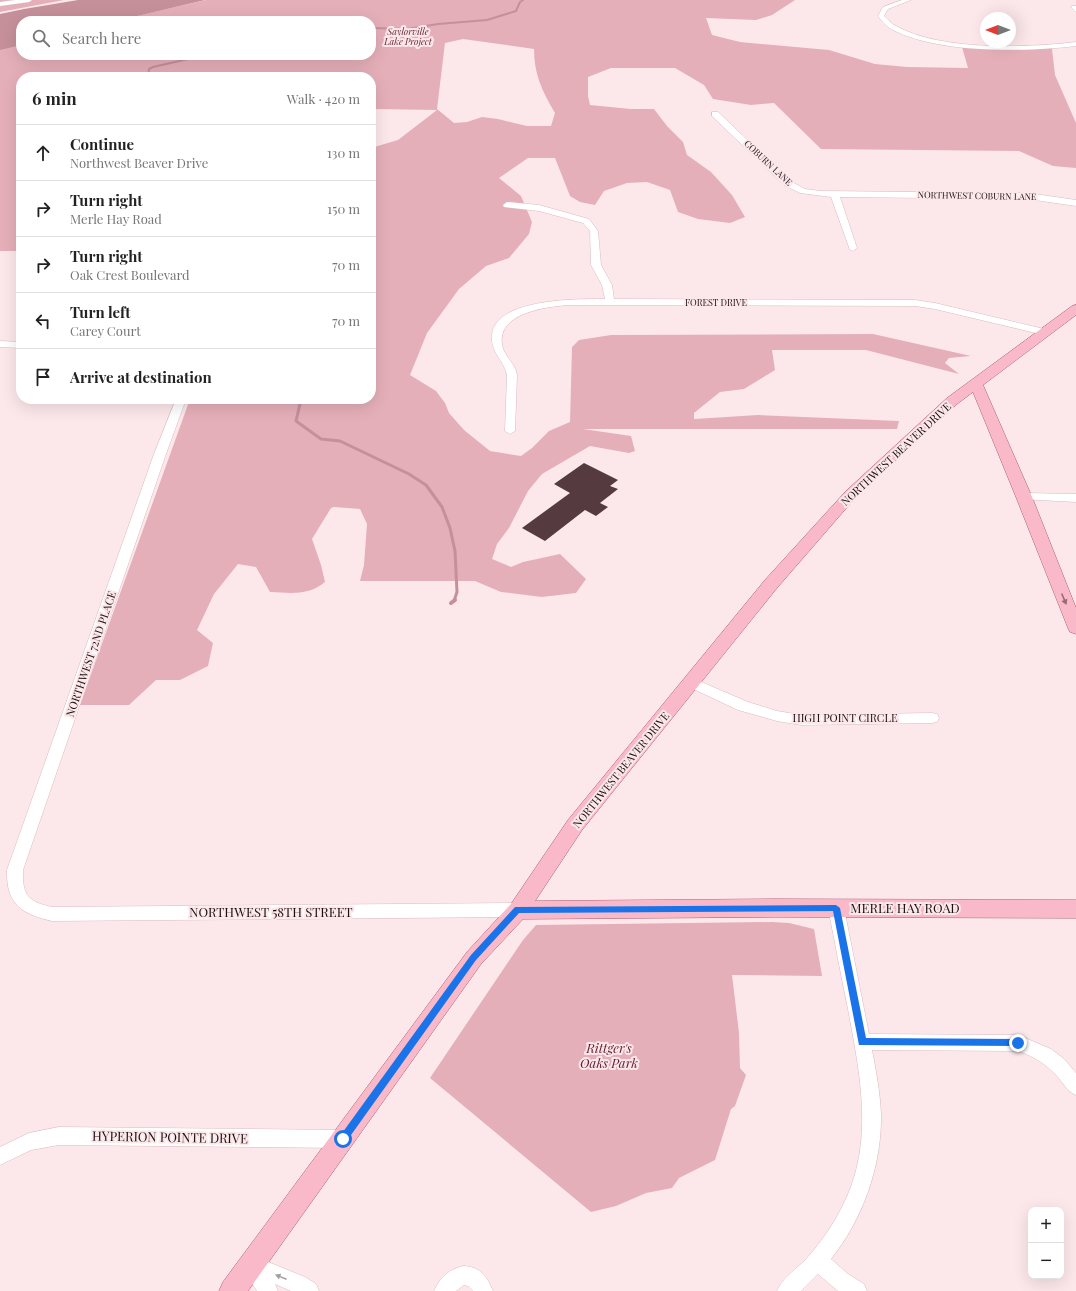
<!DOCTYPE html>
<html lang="en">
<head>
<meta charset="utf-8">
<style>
	:root { --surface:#fff; --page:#f6f6f6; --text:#222; --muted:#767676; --line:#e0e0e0 }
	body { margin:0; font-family:"Playfair Display",serif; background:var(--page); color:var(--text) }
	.controls { position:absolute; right:12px; bottom:12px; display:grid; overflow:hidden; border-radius:8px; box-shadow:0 4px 16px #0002 }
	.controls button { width:36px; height:36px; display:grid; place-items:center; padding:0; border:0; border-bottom:1px solid var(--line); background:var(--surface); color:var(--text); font:20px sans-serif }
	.compass { position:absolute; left:980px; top:12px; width:36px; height:36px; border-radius:50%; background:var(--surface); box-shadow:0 4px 16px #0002; rotate:270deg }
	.stop { position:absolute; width:12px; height:12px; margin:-9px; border:3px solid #1a73e8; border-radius:50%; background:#fff }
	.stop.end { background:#1a73e8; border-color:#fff; box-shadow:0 1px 4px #0008 }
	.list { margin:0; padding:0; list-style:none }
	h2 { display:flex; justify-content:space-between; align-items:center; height:52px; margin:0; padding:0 16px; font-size:17px }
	h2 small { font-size:13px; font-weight:400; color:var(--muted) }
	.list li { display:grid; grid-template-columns:26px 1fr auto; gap:12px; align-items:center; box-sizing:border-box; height:56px; padding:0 16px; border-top:1px solid var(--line) }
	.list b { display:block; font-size:15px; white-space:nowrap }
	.list p { margin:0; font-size:13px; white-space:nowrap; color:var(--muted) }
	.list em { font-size:13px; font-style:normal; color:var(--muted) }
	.icon { flex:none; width:22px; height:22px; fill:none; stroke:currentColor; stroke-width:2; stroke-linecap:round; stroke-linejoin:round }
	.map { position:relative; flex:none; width:1076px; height:1291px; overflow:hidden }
	.search { position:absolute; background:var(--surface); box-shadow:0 4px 16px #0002; left:16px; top:16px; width:360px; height:44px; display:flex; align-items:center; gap:10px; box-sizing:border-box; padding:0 14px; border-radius:16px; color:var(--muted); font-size:15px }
	.panel { position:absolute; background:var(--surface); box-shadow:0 4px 16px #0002; left:16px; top:72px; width:360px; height:332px; border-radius:16px }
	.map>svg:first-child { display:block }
</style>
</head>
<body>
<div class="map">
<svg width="1076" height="1291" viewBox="0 0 1076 1291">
	<rect width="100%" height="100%" fill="#fce8eb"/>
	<path fill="#e5afb9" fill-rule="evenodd" d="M0,0h64l-64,12z
		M206,0h589l-23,15 -16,5 -50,-2 6,17 28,7 89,8 46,14 32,3 61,1 -6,-21 38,2h52l3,26 21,48v45l-23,-2 -34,-15 -198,-2 -47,-46 -23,2 -38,-6 -9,-14 -29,-17h-64l-23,9v19l2,9 41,4h23l13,17 16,16 4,13 24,17 21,23 13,22 -15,6 -32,-4 -20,-7 -8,-22 -23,-8 -20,1 -23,8 -9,14 -15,-3 -10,-6 -15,-38h-27l-29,20 22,18 11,26 -3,12 -20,24 -23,8 -27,23 -32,44 -17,42 26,16 9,12 4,10 15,17 26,21 31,5 11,-8 17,-17 21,-9 2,-75 7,-7 32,-5 262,-1 98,22 -22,2 -4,5 14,11 -93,-24h-94l3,20 -31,19 -24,3 -26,21v6l64,-4 141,6 -2,8h-314l48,7 4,15 -6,2 -39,-7 -48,28 -14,17 -19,37 -12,16 -5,15 19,8 12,-5 37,-8 26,25 -10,14 -34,4 -41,-5 -26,-11h-115l4,-16 3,-41 -7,-15 -26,-2 -3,1 -19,31 9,26 4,17c-17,14 -34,11 -55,10l-14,-25 -18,-3 -24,30 -17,36 16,13 -5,23 -28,14h-24l-27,25h-49l110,-306h181v-251l27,-8 39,-30 -66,-1v-32h-350v174h-21v-210l21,-2v16h350v-34h-257zM463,39l71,10c0,25 8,42 21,64l-4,13h-24l-29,-7 -16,-2 -15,5 -13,1 -17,-14 8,-66z
		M772,922l17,1 25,6 8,47 -90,-1 7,58 1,35 6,7 -11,31 -4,3 -16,51 -36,18 -7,10 -26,5 -30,13 -25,6 -161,-134 93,-138 13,-15z"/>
	<path fill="#c6909b" d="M78,0h127l-89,21h-95v24l-21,5v-36l24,-5z"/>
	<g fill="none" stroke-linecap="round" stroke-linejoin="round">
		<path stroke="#c6909b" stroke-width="2" d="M371,28l36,1 31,-5 49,-4 29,-9 4,-9 3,-2
			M148,77l1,-8 4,-2 44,-10 20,-2"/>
		<path stroke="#c6909b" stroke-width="3" d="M294,399l6,5 -4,17 25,18 19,2 69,33 17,11 16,22 8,21 5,23 2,41 -3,9"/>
		<path stroke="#c6909b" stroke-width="4" d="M451,603l4,-3"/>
	</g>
	<path fill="#553b40" d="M584,463l34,17 -8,6 8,3 -18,14 8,4 -12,9 -11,-6 -40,31 -23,-13 48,-35 -16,-9z"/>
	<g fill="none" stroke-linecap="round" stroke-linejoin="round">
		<g stroke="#dabbc0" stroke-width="1">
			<path id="minor" d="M15,0h17l-3,2 -29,4v-4z
				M902,0h9l-23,9 -4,7c4,3 7,8 12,10 45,25 129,22 180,16v4c-51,6 -139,8 -185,-17 -5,-3 -10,-9 -13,-13l5,-9z
				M1072,6h4v6l-5,-5z
				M712,112h6l72,69 15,8 16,2 207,2 48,7v6l-48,-7 -188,-2 17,51 -4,3 -3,-1 -19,-53 -31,-4 -16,-8 -72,-69z
				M507,202l32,3 50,14 9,12 3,34 11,20 2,14 301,1 20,3 109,26 5,3 -5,3 -109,-26 -20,-3 -347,-1c-23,2 -71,8 -66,40 2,11 13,18 15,30l-2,56 -5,3 -5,-3 2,-56c-3,-15 -17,-23 -15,-40 3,-37 87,-36 113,-36l-3,-14 -11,-20 -1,-34 -7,-8 -44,-12 -35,-4 -1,-2z
				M0,341l21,1v6l-21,-1z
				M176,399h10l-20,55 -143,416c-1,25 5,32 29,37l466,-4 6,2 2,5 -2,5 -6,2 -466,4c-31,-7 -46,-17 -45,-51l147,-416z
				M1024,493l52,1v8l-56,-3 -2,-2 2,-2z
				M692,678l56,24 29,9 24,4 131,-2 5,1 2,4 -2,4 -5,1 -131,2 -24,-4 -39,-11 -51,-24 -2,-3 2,-3z
				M836,901l6,2 2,5 25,126 149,1 33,14 13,10 12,14v22c-9,-3 -13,-13 -20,-20 -11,-12 -23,-19 -38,-24l-146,-1c4,21 8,42 9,64 1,51 -18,105 -50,145l17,15 16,10 3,7h-29l-20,-17 -17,17h-24c6,-14 20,-22 30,-33 14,-16 27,-34 36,-53 32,-63 17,-130 5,-196 -7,-33 -13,-67 -20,-101l2,-5z
				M59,1127l284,3 6,3 3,6 -3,6 -6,3 -284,-3 -28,5 -31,15v-18l29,-14z
				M251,1255l54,22 11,7 3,7h-28l-16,-7 3,7h-21l-16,-26 3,-7z
				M464,1266c17,1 23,11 29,25h-20l-5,-5 -4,-1 -8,6h-22c6,-14 15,-22 30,-25z"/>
		</g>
		<g stroke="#a86070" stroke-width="1">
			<path id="major" d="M1076,305v10l-93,70 49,112 44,111v26l-6,-2 -2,-4 -52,-131 -43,-105 -16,12 -101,93 -79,91 -195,242 -47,71 240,-2 301,1v18l-301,-1 -252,2 -42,45 -233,327h-29l4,-9 244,-330 44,-48 57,-84 197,-240 81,-89 101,-93 125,-92z"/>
		</g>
		<use href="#minor" fill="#fff" fill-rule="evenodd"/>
		<use href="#major" fill="#f9b9c8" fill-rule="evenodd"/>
	</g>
	<defs><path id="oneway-solid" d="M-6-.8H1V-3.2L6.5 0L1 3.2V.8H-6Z"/></defs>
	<use fill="#956d76" href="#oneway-solid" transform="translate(1064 599) rotate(67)"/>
	<use fill="#a39fa0" href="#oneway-solid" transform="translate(281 1277) rotate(-158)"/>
	<path fill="#1a73e8" d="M836,905l4,3 26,130 152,1 3,1 1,3 -1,3 -162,-1 -26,-134 -314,2 -43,47 -130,182 -3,1 -3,-1 -1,-3 1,-3 131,-181 44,-48z"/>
	<g text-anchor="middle" stroke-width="4" stroke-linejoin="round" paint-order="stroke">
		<g font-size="9" font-style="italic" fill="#601e31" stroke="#fce8eb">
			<text x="408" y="35">Saylorville<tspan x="408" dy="10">Lake Project</tspan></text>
		</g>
		<g font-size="9" fill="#1a1012" stroke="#fce8eb">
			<text transform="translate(768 163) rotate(43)" y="3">COBURN LANE</text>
			<text transform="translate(977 196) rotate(1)" y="3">NORTHWEST COBURN LANE</text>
			<text x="716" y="306">FOREST DRIVE</text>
		</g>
		<g font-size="11" fill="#1a1012" stroke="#fce8eb">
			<text transform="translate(896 454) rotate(-43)" y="4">NORTHWEST BEAVER DRIVE</text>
			<text transform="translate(91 654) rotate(-71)" y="4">NORTHWEST 72ND PLACE</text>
			<text x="845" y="722">HIGH POINT CIRCLE</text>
			<text transform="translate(621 770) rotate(-51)" y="4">NORTHWEST BEAVER DRIVE</text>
		</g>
		<g font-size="13" fill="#1a1012" stroke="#fce8eb">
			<text x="905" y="913">MERLE HAY ROAD</text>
			<text x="271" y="917">NORTHWEST 58TH STREET</text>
			<text transform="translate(170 1137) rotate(1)" y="5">HYPERION POINTE DRIVE</text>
		</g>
		<g font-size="13" font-style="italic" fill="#601e31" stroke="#fce8eb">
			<text x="609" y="1053">Rittger's<tspan x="609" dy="15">Oaks Park</tspan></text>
		</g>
	</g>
</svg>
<div class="controls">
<button>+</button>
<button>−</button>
</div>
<svg class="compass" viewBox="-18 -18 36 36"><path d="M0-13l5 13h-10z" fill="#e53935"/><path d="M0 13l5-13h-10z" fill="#767676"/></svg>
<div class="stop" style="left:343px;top:1139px"></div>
<div class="stop end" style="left:1018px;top:1043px"></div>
<div class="search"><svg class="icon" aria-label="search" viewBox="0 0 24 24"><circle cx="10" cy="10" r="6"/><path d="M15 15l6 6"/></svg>Search here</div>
<section class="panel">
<h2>6 min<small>Walk · 420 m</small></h2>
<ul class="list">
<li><svg class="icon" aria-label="ahead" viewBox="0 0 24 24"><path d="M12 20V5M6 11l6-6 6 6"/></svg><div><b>Continue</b><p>Northwest Beaver Drive</p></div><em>130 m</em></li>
<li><svg class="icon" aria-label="right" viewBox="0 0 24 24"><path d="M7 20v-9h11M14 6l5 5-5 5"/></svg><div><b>Turn right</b><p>Merle Hay Road</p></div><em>150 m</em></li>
<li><svg class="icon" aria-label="right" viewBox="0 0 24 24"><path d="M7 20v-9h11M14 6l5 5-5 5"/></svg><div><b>Turn right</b><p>Oak Crest Boulevard</p></div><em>70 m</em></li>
<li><svg class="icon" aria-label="left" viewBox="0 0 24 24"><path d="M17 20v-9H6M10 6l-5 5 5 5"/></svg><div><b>Turn left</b><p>Carey Court</p></div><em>70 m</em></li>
<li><svg class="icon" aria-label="arrive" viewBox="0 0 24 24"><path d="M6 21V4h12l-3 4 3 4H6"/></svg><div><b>Arrive at destination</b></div></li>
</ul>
</section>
</div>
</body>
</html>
